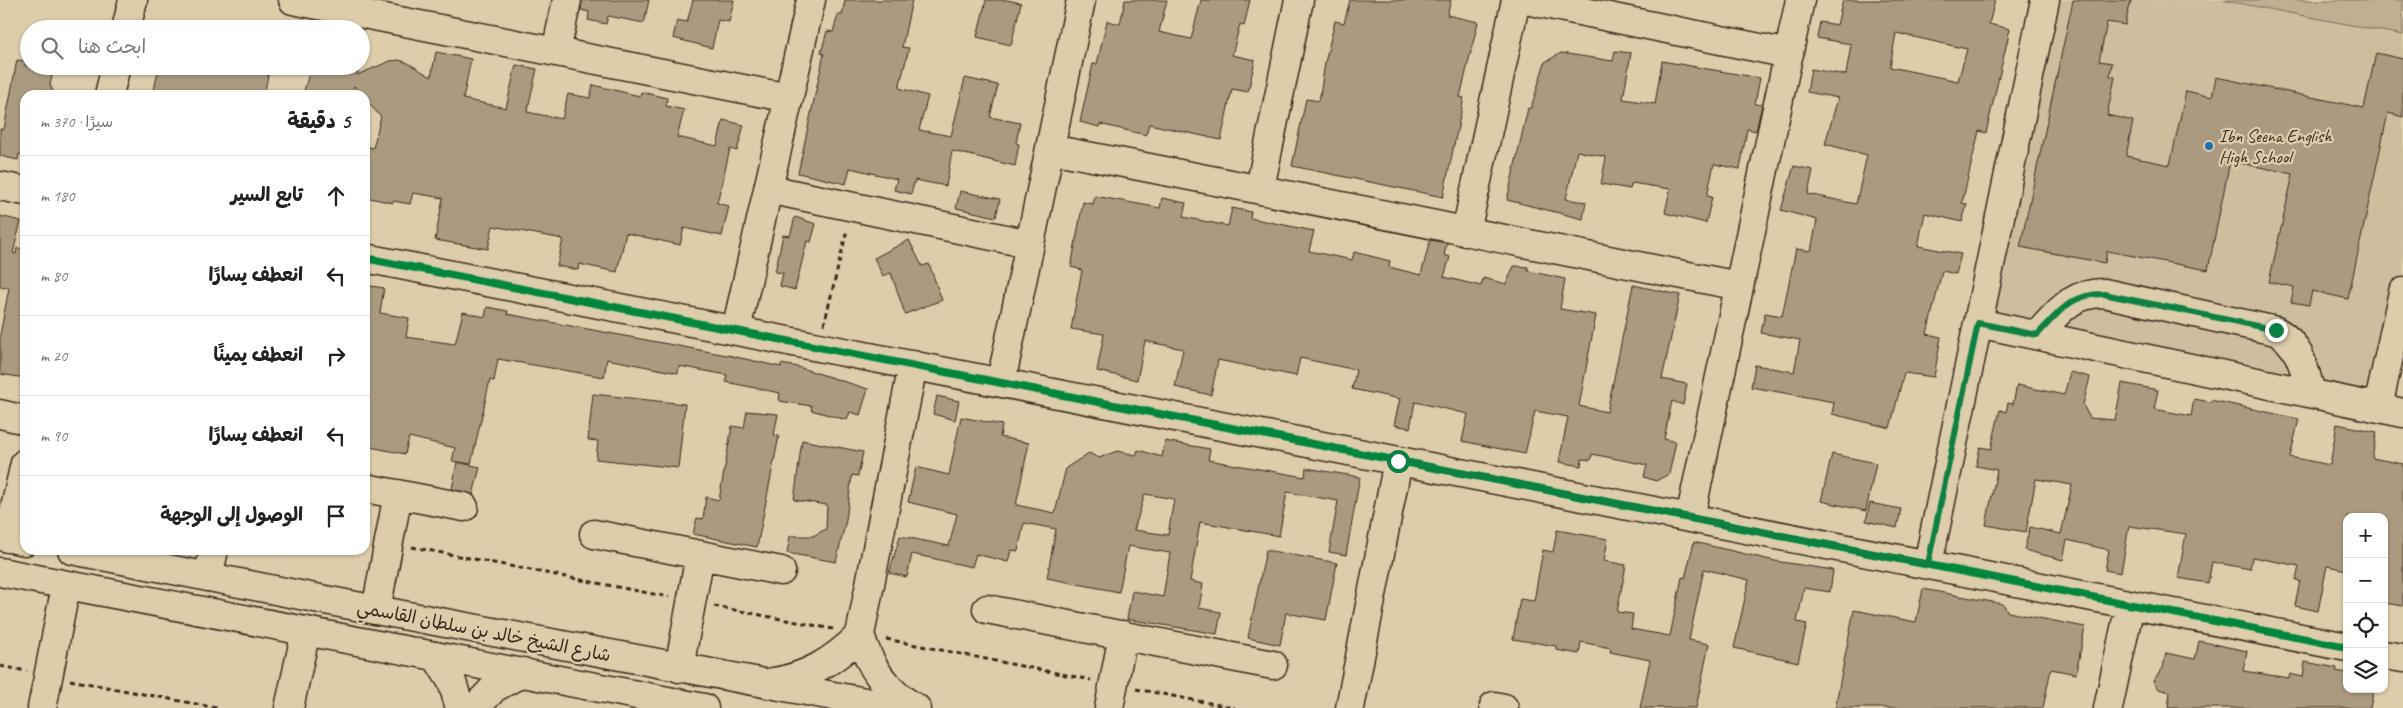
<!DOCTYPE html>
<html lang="ar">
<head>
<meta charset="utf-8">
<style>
	:root { --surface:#fff; --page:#f6f6f6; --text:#222; --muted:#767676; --line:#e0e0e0 }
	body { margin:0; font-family:Caveat,"Playpen Sans Arabic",sans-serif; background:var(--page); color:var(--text); direction:rtl }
	.controls { position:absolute; right:15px; bottom:15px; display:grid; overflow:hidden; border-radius:10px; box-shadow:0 1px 4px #0004 }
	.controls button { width:45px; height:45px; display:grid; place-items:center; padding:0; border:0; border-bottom:1px solid var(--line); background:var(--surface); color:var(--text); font:25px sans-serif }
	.stop { position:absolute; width:15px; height:15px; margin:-11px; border:4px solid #0b8043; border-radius:50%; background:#fff }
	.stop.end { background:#0b8043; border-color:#fff; box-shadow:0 1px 5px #0008 }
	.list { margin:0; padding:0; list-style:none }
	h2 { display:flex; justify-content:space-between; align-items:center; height:65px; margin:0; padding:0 20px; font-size:21px }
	h2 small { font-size:16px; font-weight:400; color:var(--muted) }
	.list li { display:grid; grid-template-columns:32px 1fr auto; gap:15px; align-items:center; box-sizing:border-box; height:80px; padding:0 20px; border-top:1px solid var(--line) }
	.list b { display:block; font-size:19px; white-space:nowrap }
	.list em { font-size:16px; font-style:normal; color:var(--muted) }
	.icon { flex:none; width:28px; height:28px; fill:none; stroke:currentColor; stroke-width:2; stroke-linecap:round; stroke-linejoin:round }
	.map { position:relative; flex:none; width:2403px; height:708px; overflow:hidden; direction:ltr }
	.search { position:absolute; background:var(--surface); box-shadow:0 1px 4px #0004; left:20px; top:20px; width:350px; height:55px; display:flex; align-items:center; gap:12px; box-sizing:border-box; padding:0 18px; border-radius:28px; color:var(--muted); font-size:19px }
	.panel { position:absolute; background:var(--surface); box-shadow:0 1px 4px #0004; left:20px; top:90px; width:350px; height:465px; border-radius:15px; direction:rtl }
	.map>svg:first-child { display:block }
</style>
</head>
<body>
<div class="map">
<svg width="2403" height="708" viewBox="0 0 2403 708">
	<rect width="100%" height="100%" fill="#decdaa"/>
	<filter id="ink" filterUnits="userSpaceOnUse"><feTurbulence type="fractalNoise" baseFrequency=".02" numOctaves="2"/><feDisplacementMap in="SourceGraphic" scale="10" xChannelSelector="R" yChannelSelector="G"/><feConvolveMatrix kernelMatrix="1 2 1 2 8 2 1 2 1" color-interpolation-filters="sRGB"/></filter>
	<g filter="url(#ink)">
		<path fill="#cfbe9d" d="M2046,0h357v292l-25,115 -400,-84z"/>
		<path fill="#c0af91" stroke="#7e6c58" d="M2222,0h181v35z"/>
		<path fill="#ab9a7f" stroke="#3b2a1e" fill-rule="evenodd" d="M582,0h67l-5,23 -36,-7 -2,8 -18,-4 1,-8 -8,-2z
			M693,0h41l-5,22 -11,-2 -6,28 -39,-10 4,-18 10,2z
			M845,0h67l-10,47 7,1 -10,40 29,8 -9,34 32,6 14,-58 33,7 -8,32 30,6 -4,20 3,1 -4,22 -63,-15 -6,35 -31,-6 -4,14 -17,-4 3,-11 -47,-11 -4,16 -48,-11 26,-119 -3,-1 6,-22 6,1 5,-18 4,1z
			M986,0h21l14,3 -10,42 -34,-8z
			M1125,0h42l-8,32 32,7 10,-39h49l-6,26 -4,-2 -8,31 23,5 -7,32 -16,-3 -11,51 -72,-16 -3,11 -46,-11 -1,3 -19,-5 13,-58h4l10,-43 13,3z
			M1350,0h101l-4,15 31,7 -18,75 4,1 -21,99 -151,-31 14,-67 13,2 6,-38 10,-42 9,2z
			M1843,0h152l-6,24 21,5 -24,104 -7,-2 -17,72 5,1 -5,18 -37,-9 -7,33 43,8 -5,20 -14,-3 -15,63 14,3 -7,40 -30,-4 -14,55 -58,-14 2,-12 -83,-15 4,-22 39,7 6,-32 -39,-7 4,-20 17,3 14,-67 15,2 6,-31 -36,-10 13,-44 19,4 -5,24 48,10 11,-49 -42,-11 13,-46 -31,-6 4,-23 35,6 5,-31 -34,-6 3,-16 17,3zM1896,33l71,16 -9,32 -68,-14z
			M2073,0h58l-6,25 -18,-3 -8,39 13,2 -2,13 5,1 -8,38 26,6 -7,35 44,9 16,-74 26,6 4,-20 148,31 12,-55 27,6v58l-15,-4 -40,186 -36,-8 -3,14 -18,-3 3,-15 -25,-5 24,-108 -63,-13 -22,109 -101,-19 -2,12 -85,-16z
			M1615,51l16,2 -8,46 32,5 7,-43 98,17 -5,26 7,1 -6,26 -9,-2 -7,40 -26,-5 -7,32 5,1 -6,26 -41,-10 5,-24 -38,-6 -2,6 -29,-5 5,-27 -29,-6 -11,48 20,3 -3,17 -76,-19 21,-92h3l14,-46 16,-9 52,8z
			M436,52l35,7 -8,40 43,9 10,-43 21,4 -10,43 35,7 6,-25 22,4 3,-13 47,11 1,-4 26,6 -1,8 18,4 -7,27 40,9 6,-26 21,5 -7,26 -7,-2 -13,54 12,3 -7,30 -38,-8 -4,17 -54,-12 -9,39 -38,-8 -1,6 -21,-4 6,-27 -70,-13 -5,23 -53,-9 8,-42 -30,-5 -3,11 -17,-3v2l-28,-6v-51l8,2 8,-31 -16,-18v-4h-3l-8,-9 -2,9h-49l8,-29h49l-3,9 33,-14 9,-1 9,3 23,14z
			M17,60l8,1v5h29l-4,19 5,10h-30v60l-6,-1 -1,6 -18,-4v-27h4z
			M159,66h111l-6,29h-111z
			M960,191l40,8 -4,18 -40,-9z
			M1095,196l65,12 2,-10 24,5 -3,14 45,9 4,-18 19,4 -1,6 64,13 -5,20 43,9 2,-8 36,9 -1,6 32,8 9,-35 17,3 -3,12 6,2 -6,20 37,9 2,-8 23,6 8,-18 14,1v4l37,8 -5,30 36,6 -17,91 28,6 26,-127 47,10 -18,84 25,5 -4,21 -11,-4 -8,38 12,3 -7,32 -13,7 -12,-4 3,-12 -55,-11 -1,6 -9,-1 -1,7 -22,-4 9,-45 -33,-6 -10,43 -63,-13 6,-27 -53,-12 -5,26 -16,-3 6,-26 -48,-10 4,-19 -56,-12 -4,18 -78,-16 -7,35 -36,-8 8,-38 -38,-8 -8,39 -40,-9 7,-37 -33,-5 11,-59 -11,-3 12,-65 10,2z
			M0,216l21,5 -8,32 3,1 1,-6 8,1v129l-25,-4v-39l9,-47 -9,-1z
			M795,217l21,7 -5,18 -4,-1 -12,49 -15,-4 3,-13 -8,-1 8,-37 7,1z
			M909,240l13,26 7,-2 13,36 -37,14 -14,-41 -8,3 -9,-18z
			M365,285l19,3 -4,25 29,5 -3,19 49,7 8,-32 22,5 2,-10 21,4 -1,3 225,42 49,11v-3l17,3 70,22 -8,26 -10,-3 -3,8 -36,-10 1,-4 -33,-5 1,-8 -54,-11 1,-7 -48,-9 -1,7 -71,-14 -3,18 -106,-18 -4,22 -4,-1 -19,84 -19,-3 3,-13 -46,-11 -4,17 -40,-8z
			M2070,372l20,5 -7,28 7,13 25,2 7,-37 36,7 -4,19 37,7 3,-17 17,3v-2l88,19 -9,38 40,8 7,-41 40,8 -5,26 31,6v142l-19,-3v-86h-37v53l-20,-4 -9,45 -23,-5 5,-25 -4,-1 3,-14 -47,-9 -2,12 -38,-7 -4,21 -30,-5 8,-44 -57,-8 -8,47 -16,-3 4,-20 -42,-10 -4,20 -39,-10 6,-23 31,7 11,-49 -36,-6 -10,53 -40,-7 11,-55 -21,-4 4,-19 11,2 9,-39 6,2 2,-9 5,1 4,-19 47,10z
			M593,394l92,10 -7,64 -82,-9 2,-18 -10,-1z
			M937,396l22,5 -4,19 -22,-6z
			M747,411l31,3 -4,21 5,1 -22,111 -64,-13 4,-16 6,1 3,-22 13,3 13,-74 12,2z
			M961,417l41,8 -2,12 29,6 -13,62 39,8 11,-45 23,-15 10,5 18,-7 19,4 2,-5 24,7 3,-16 45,8 -2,11 97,17 1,-9 54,9 -14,78 -17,-3 9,-51 -51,-9 -8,44 -79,-14 -10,59 13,3 -4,24 22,4 -4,22 -90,-15 5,-28 31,6 7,-44 -42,-7 -9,46 -72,-14 9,-49 -32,-6 -6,28 -7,-1 -3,12 -32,-8 -4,13 -60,-13 -5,23 -18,-4 11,-37 49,10 8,-32 -49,-12 8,-35 33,8zM1145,494l29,5 -6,36 -34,-5z
			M802,440l61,12 -5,24 -6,-1 -6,45 -10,42 -49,-9 3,-17h23l13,-7 1,-24 -33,-5z
			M1832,454l44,9 -10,48 -45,-10z
			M457,462l23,5 -7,28 -21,-6z
			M1870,503l31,6 -4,19 -31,-7z
			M1557,530l51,9 -4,22 22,4 -9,47 16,2 -2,15 39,7 12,-59 3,1 9,-36 81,19 58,9 -3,22 -26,-4 -7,34 10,2 -9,38 -64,-14 15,-68 -45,-11 -15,71 20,4 -13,64h-56l10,-48 -40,-8 1,-4 -30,-6 -2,12 -23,-4v-4l-43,-7 7,-40 14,2 9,-51 10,2z
			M1266,550l71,13 -11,57 -40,-7 -6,32 -32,-7z
			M1923,589l80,15 5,8 77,15 -9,47 -25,-5 -8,39h-208l19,-98 62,12z
			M2199,641l48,10 -4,20 46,7 1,-4 13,3 2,-15 32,6 -1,3 11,2v16h27l-4,19h-202l2,-16 -12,-3 -5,-8 10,-13 3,-15 29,6z"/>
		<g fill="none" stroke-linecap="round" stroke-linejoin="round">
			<g stroke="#3b2a1e" stroke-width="31">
				<path id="minor" d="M293,0l496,98
					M1526,0l263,54
					M126,29l7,-29
					M556,52l11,-52
					M109,95l7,-29
					M1050,149c230,43 459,92 689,137
					M0,186l25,5
					M1260,188l39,-188
					M768,189l262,55
					M1466,232l50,-232
					M365,258l1982,389
					M1978,323l425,90
					M736,330l75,-330
					M2037,335c22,-23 33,-42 67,-42l172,38c24,13 28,37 35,62
					M913,365l-53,270c10,32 26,57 56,73
					M1001,382l80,-382
					M2378,407l25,-115
					M0,414l25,6
					M365,488l99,19
					M1690,518l110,-518
					M594,534l187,37
					M8,538l17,-75
					M1928,564l117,-564
					M208,577l6,-27
					M987,609l286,56
					M376,610l22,-116
					M2384,655l19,3
					M436,656l16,26 8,26
					M679,668l21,-113
					M768,683c38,-5 65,-21 92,-48
					M1494,706l10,2
					M42,708l24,-122
					M289,708l17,-77
					M475,708l19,-20 29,-16
					M1109,708l14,-73
					M1350,708l48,-247
					M2108,708l22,-103"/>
			</g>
			<g stroke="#3b2a1e" stroke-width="31">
				<path id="major" d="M0,536l25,5
					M72,550l304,60 521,98
					M0,572l704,136"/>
			</g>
			<path stroke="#3b2a1e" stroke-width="3" stroke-dasharray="5 4" stroke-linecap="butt" d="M824,325l23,-95
				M412,547l257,50
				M714,606l119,23
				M886,639l205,41
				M0,666l27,5
				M70,680l147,28
				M1136,689l99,19"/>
			<use href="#minor" stroke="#decdaa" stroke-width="28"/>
			<use href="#major" stroke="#decdaa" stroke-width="28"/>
			<g stroke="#decdaa" stroke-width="11">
				<path id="cycleway" d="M365,258l1982,389"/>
			</g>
			<use href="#cycleway" stroke="#00873e" stroke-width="8"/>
		</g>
	</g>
	<g fill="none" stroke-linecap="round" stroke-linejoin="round" filter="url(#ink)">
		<path stroke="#0b8043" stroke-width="6" d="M1398,461l530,103 50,-241 59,12c22,-23 33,-41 67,-41l172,36"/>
	</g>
	<circle fill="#1f6fb2" stroke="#decdaa" stroke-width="2" cx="2209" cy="146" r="5"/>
	<g text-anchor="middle" stroke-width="4.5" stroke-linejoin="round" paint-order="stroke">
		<g font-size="18" fill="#3b2a1e" stroke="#decdaa" text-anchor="start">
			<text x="2219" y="142">Ibn Seena English<tspan x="2219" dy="21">High School</tspan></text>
		</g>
		<g font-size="18" fill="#3b2a1e" stroke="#decdaa">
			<text transform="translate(484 631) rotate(11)" y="6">شارع الشيخ خالد بن سلطان القاسمي</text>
		</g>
	</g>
</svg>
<div class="controls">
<button>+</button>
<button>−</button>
<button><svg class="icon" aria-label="locate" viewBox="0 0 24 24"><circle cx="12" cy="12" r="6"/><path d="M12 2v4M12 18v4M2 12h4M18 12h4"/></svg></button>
<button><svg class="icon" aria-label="layers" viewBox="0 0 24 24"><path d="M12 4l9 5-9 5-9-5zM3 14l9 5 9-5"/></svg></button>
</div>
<div class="stop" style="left:1398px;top:461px"></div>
<div class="stop end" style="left:2276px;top:330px"></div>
<div class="search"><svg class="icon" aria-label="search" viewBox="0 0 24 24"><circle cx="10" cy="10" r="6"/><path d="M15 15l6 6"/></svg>ابحث هنا</div>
<section class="panel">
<h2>5 دقيقة<small>سيرًا · 370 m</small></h2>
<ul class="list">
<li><svg class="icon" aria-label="ahead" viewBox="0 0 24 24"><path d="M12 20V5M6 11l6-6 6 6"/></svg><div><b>تابع السير</b></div><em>180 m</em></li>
<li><svg class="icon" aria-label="left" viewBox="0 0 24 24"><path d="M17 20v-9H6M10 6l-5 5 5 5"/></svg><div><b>انعطف يسارًا</b></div><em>80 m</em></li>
<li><svg class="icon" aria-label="right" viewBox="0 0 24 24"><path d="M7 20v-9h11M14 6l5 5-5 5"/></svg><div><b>انعطف يمينًا</b></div><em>20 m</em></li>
<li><svg class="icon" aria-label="left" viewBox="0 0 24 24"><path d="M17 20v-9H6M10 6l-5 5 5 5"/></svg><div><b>انعطف يسارًا</b></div><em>90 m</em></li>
<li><svg class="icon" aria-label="arrive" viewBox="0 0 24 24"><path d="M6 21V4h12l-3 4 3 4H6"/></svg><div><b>الوصول إلى الوجهة</b></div></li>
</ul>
</section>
</div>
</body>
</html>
